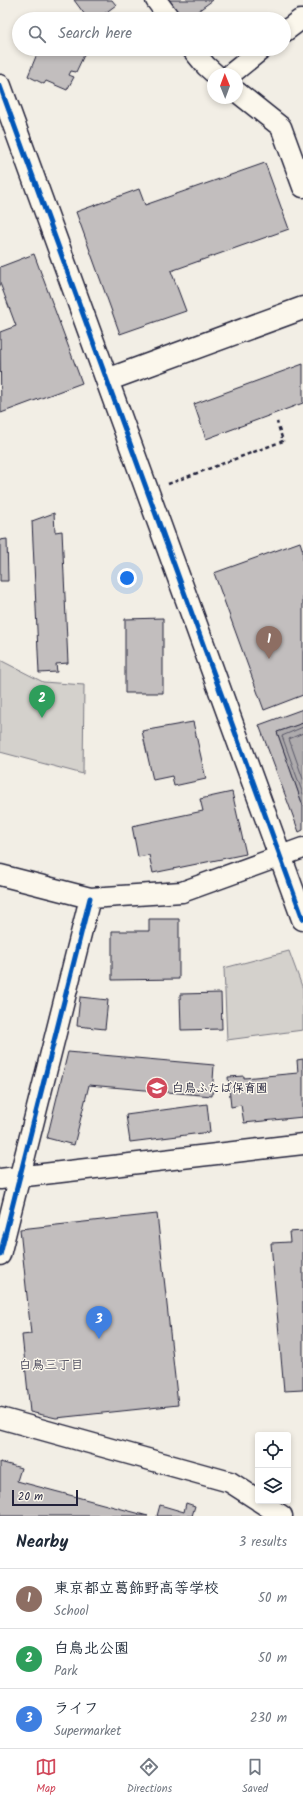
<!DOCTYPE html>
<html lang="en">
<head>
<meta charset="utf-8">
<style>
	:root { --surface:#fff; --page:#f6f6f7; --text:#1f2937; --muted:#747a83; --line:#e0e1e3; --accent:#d1495b }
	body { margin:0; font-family:Kalam,"Klee One",sans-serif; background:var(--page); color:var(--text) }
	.controls { position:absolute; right:12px; bottom:12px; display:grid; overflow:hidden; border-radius:4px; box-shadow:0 2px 6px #0003 }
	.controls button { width:36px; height:36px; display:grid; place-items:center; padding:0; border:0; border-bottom:1px solid var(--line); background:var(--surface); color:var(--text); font:20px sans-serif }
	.compass { position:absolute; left:207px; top:68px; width:36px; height:36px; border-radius:50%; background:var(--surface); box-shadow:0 2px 6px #0003; rotate:359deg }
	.scale { position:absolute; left:12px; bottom:10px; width:66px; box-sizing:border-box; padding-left:4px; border:2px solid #22223b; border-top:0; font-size:11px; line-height:14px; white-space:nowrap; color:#22223b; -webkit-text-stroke:3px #fbf7ec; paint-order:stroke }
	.you { position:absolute; left:127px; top:578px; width:14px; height:14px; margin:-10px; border:3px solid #fff; border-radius:50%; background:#1a73e8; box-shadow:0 0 0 6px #1a73e833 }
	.badge { display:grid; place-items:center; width:26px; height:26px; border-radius:50%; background:var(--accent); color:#fff; font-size:13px; font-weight:700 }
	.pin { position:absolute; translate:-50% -33px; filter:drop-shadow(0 1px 2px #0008) }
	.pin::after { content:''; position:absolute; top:21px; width:14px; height:12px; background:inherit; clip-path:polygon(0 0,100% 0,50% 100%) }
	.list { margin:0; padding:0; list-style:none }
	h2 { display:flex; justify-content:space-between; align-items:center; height:52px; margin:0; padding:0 16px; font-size:17px }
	h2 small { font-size:13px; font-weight:400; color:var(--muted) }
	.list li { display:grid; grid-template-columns:26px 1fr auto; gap:12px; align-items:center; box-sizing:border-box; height:60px; padding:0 16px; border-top:1px solid var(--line) }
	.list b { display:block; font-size:15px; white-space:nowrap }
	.list p { margin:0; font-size:13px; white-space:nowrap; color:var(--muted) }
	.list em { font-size:13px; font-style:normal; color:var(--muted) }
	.icon { flex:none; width:22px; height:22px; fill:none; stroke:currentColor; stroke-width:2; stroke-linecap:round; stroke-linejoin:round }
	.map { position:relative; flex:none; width:303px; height:1516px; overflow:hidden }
	.search { position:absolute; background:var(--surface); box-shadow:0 2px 6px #0003; left:12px; right:12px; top:12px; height:44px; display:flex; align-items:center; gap:10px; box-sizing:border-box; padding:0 14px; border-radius:22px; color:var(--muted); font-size:15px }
	.sheet { height:232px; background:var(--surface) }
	nav { display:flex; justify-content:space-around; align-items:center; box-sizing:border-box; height:56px; border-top:1px solid var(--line); background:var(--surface); font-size:11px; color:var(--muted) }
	nav a { display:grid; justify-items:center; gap:2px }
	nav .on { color:var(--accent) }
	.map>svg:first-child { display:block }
</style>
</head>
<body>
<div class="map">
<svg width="303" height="1516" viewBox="0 0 303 1516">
	<rect width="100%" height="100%" fill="#f2eee5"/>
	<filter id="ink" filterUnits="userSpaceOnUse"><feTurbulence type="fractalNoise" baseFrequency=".025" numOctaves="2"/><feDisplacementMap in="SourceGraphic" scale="8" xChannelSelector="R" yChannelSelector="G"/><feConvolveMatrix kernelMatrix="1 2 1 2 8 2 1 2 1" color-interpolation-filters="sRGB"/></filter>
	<g filter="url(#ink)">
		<path fill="#d4d1cc" stroke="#7b7a84" d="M0,660l43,22 41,3 -1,89 -83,-22z
			M289,951l14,38v41l-76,10 -3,-72z"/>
		<path fill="#aeabad" stroke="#76747f" d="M303,723v83l-26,-74z"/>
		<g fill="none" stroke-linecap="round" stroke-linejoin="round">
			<path stroke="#5a5969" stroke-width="1" d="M303,727l-21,9 21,58
				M303,733l-14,6 14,40"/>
		</g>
		<path fill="#c2bebe" stroke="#22223b" d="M74,0h38l4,5 -19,14h-9z
			M168,0h45l-26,19h-5z
			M39,49h45l-1,3 2,1 -9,19 -5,-1 -2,4 5,2 -7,13 -21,-9 -2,3 -16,-8z
			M265,163l24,66 -118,42 15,40 -66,23 -44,-122 63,-23 6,16z
			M34,254l48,129 -81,30 -1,-81 16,-6 -16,-43v-16z
			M303,364v39l-97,36 -12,-35z
			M54,513l1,19 7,-1 6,132 -12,1 1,8 -18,1 -7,-152z
			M7,539l1,42h-8v-41z
			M300,542l3,9v144l-39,15 -50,-137z
			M163,618v75h-38v-74z
			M303,709v14l-26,9 26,74v24l-4,2 -40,-107z
			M193,722l13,57 -32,7 -2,-10 -19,4 -11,-49z
			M232,792l14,62 -93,19 -4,-18 -11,2 -6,-31 71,-15 -3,-12z
			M149,919h30v60l-67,1v-49h37z
			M221,993l1,36 -41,1 -1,-36z
			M80,997l28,3 -3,29 -28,-3z
			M68,1052l146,13 -2,31 -123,-11 -15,60 -27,-7z
			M303,1059v58l-59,6 -3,-18 -10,2 -3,-30 16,-1v2l54,-5 -1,-13z
			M207,1104l3,28 -80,10 -4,-27z
			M157,1214l21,191 -122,13 -26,-6 -8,-77 9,-1 -11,-105z
			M303,1231v159l-19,1 -13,-148 19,-1 -1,-10z
			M0,1462l21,6 -4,13 131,35h-148z
			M186,1503l9,3 -3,10h-35l3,-11 24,7z"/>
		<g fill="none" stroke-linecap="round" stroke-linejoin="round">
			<g stroke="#22223b" stroke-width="23">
				<path id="minor" d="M156,0l14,19
					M284,32l16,-12h3
					M192,49l14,17 9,8
					M231,74l31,-25
					M237,92l44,35 22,60
					M0,875l90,23 92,-6 121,-44
					M0,1179l303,-35
					M0,1255l90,-357
					M0,1418l230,64 28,18
					M259,1501l23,15"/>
			</g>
			<g stroke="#22223b" stroke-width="25">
				<path id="tertiary" d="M0,86l303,833
					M107,380l196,-72"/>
			</g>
			<path stroke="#22223b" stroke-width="2.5" stroke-dasharray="4 3" stroke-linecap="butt" d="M168,484l115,-43 -6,-19"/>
			<use href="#minor" stroke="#fbf7ec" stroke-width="20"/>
			<use href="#tertiary" stroke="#fbf7ec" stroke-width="22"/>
			<g stroke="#fbf7ec" stroke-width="8">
				<path id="cycleway" d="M0,86l303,833
					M0,1255l90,-357"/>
			</g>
			<use href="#cycleway" stroke="#0057b8" stroke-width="5"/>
		</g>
	</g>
	<defs>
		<g id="school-disc" transform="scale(1.15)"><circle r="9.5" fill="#d1495b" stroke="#fbf7ec"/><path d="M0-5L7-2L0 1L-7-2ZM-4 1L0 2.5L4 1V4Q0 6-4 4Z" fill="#fff"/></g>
	</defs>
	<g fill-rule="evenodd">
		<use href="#school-disc" x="157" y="1088"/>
	</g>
	<g text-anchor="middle" stroke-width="3" stroke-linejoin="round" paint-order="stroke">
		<g font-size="12" font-weight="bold" fill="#22223b" stroke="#fbf7ec" text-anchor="start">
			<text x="172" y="1092">白鳥ふたば保育園</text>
		</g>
		<g font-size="13" fill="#22223b" stroke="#fbf7ec">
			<text x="51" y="1369">白鳥三丁目</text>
		</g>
	</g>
</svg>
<div class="controls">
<button><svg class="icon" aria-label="locate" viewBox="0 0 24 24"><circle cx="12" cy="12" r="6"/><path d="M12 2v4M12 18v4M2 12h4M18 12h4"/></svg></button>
<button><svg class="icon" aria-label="layers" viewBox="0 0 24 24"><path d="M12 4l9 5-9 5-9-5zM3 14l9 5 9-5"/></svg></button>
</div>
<svg class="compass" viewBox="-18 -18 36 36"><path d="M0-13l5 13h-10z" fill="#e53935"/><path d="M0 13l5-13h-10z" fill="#747a83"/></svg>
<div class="scale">20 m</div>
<div class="you"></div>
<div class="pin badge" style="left:269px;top:659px;background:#8d6e63">1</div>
<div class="pin badge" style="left:42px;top:718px;background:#2e9e5b">2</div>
<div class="pin badge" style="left:99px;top:1339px;background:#3f7fe0">3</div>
<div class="search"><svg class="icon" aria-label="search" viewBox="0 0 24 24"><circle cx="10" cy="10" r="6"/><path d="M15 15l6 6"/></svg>Search here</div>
</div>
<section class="sheet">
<h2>Nearby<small>3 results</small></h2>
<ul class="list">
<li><span class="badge" style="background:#8d6e63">1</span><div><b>東京都立葛飾野高等学校</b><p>School</p></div><em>50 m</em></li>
<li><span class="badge" style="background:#2e9e5b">2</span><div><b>白鳥北公園</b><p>Park</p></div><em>50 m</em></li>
<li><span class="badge" style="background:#3f7fe0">3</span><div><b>ライフ</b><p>Supermarket</p></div><em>230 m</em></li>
</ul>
</section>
<nav>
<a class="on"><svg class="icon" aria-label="map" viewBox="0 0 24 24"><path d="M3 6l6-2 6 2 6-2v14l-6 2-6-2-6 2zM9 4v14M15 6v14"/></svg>Map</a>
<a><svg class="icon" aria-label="directions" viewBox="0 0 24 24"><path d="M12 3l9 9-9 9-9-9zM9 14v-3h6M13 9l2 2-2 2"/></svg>Directions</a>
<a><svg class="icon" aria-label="saved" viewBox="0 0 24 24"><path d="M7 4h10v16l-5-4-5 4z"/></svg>Saved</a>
</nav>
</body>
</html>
